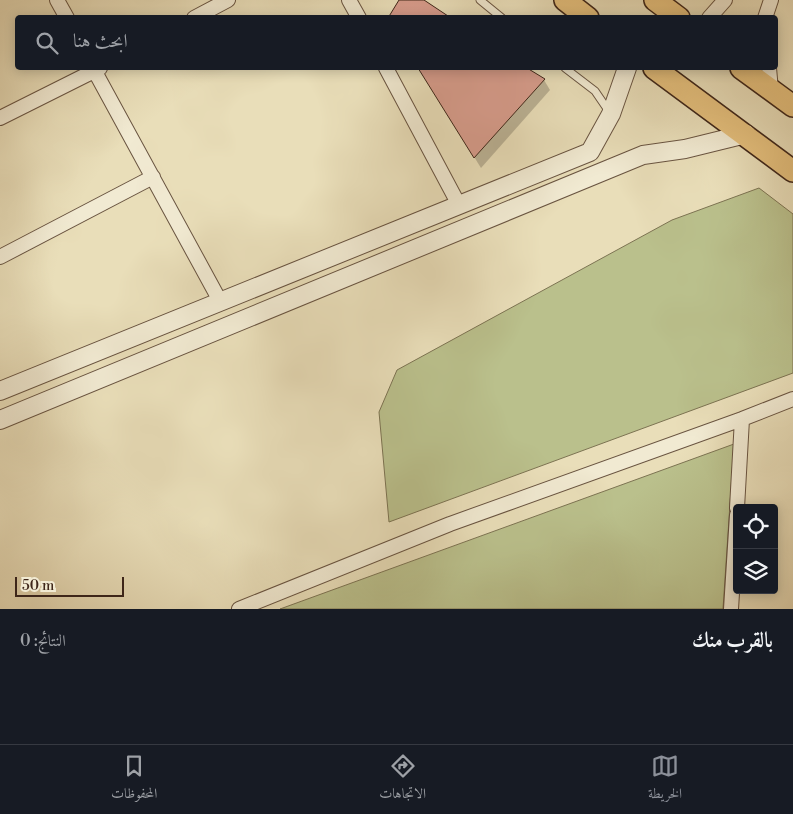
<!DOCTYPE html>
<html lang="ar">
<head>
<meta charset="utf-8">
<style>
	:root { --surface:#171b24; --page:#20242c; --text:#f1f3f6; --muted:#9ea1a6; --line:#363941; --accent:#8c9099 }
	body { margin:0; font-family:"Libre Bodoni",Amiri,serif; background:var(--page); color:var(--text); direction:rtl }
	.controls { position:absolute; right:15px; bottom:15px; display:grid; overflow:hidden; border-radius:5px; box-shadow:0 2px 12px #0003 }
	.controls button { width:45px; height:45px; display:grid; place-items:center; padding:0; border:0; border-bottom:1px solid var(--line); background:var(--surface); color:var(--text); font:25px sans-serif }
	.scale { position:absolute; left:15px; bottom:12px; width:109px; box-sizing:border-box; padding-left:5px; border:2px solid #3e2619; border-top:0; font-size:14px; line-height:18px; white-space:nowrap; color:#3e2619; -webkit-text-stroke:4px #f1ead2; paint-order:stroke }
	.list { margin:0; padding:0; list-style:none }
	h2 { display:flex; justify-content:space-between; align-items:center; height:65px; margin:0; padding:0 20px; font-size:21px }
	h2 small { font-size:16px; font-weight:400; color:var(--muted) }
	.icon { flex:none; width:28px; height:28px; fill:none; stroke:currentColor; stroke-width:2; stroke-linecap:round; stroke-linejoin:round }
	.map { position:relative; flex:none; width:793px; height:609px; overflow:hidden; direction:ltr }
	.search { position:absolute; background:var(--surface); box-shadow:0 2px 12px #0003; left:15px; right:15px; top:15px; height:55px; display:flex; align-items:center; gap:12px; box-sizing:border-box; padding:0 18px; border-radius:5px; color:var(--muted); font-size:19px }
	.sheet { height:135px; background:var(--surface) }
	nav { display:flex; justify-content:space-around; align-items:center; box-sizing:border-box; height:70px; border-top:1px solid var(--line); background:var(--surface); font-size:14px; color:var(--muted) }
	nav a { display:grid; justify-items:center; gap:2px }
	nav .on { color:var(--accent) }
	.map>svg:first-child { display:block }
</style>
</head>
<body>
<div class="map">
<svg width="793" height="609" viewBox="0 0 793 609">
	<rect width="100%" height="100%" fill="#e9deb9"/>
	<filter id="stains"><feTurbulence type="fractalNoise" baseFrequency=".004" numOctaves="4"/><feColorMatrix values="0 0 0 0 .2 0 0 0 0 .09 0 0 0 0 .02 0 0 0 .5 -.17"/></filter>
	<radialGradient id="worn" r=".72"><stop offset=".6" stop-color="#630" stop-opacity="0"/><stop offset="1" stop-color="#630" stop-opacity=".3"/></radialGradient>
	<path fill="#bac08c" stroke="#7c7352" d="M759,188l34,26v159l-404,149 -10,-110 18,-42 275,-150z
		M734,444l-11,165h-443z"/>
	<path fill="#0003" d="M419,68h106l19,12 6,10 -69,78z"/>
	<path fill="#d79c8c" stroke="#3e2619" d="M399,0h25l27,18h-63z
		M418,68h109l18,11 -71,79z"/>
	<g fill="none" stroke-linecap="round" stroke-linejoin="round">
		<g stroke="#695441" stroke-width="9">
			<path id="service" d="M480,0l22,18
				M565,68l30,23 15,22"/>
		</g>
		<g stroke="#695441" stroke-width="16">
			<path id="minor" d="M57,0l10,18
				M349,0l10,18
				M194,18l34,-18
				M709,18l16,-18
				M765,18l6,-18
				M93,68l127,233
				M386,68l73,137
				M769,68l2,22
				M0,118l100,-50
				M0,257l153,-80
				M737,508l5,-89
				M239,609l211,-85 292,-105 51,-20
				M731,609l6,-94"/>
		</g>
		<g stroke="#695441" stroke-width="20">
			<path id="tertiary" d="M0,391l590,-239 21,-38 16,-46
				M0,420l643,-265 42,-6 61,-15"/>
		</g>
		<g stroke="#3e2619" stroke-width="24">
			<path id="primary" d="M565,0l23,18
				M655,0l24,18
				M654,68l139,103
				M741,68l52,38"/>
		</g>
		<use href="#service" stroke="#f1ead2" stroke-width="7"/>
		<use href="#minor" stroke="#f1ead2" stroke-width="14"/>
		<use href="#tertiary" stroke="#f1ead2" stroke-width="18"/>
		<use href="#primary" stroke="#e4bf7c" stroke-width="21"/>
	</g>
	<rect width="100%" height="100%" filter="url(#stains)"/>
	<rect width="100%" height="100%" fill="url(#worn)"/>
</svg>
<div class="controls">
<button><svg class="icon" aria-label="locate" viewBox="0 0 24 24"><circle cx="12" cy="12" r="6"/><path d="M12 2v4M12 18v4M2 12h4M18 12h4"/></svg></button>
<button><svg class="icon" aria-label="layers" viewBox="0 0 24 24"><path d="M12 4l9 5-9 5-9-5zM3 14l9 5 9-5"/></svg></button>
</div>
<div class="scale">50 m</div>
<div class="search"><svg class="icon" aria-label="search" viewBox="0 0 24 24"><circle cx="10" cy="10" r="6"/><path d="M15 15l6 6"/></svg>ابحث هنا</div>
</div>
<section class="sheet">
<h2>بالقرب منك<small>النتائج: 0</small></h2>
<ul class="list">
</ul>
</section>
<nav>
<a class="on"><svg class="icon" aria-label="map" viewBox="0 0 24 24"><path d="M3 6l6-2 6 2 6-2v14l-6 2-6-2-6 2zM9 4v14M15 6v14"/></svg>الخريطة</a>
<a><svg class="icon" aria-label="directions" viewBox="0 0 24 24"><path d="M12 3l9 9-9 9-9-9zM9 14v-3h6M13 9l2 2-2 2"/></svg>الاتجاهات</a>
<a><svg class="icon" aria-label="saved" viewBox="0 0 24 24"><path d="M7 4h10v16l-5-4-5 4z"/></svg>المحفوظات</a>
</nav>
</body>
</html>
